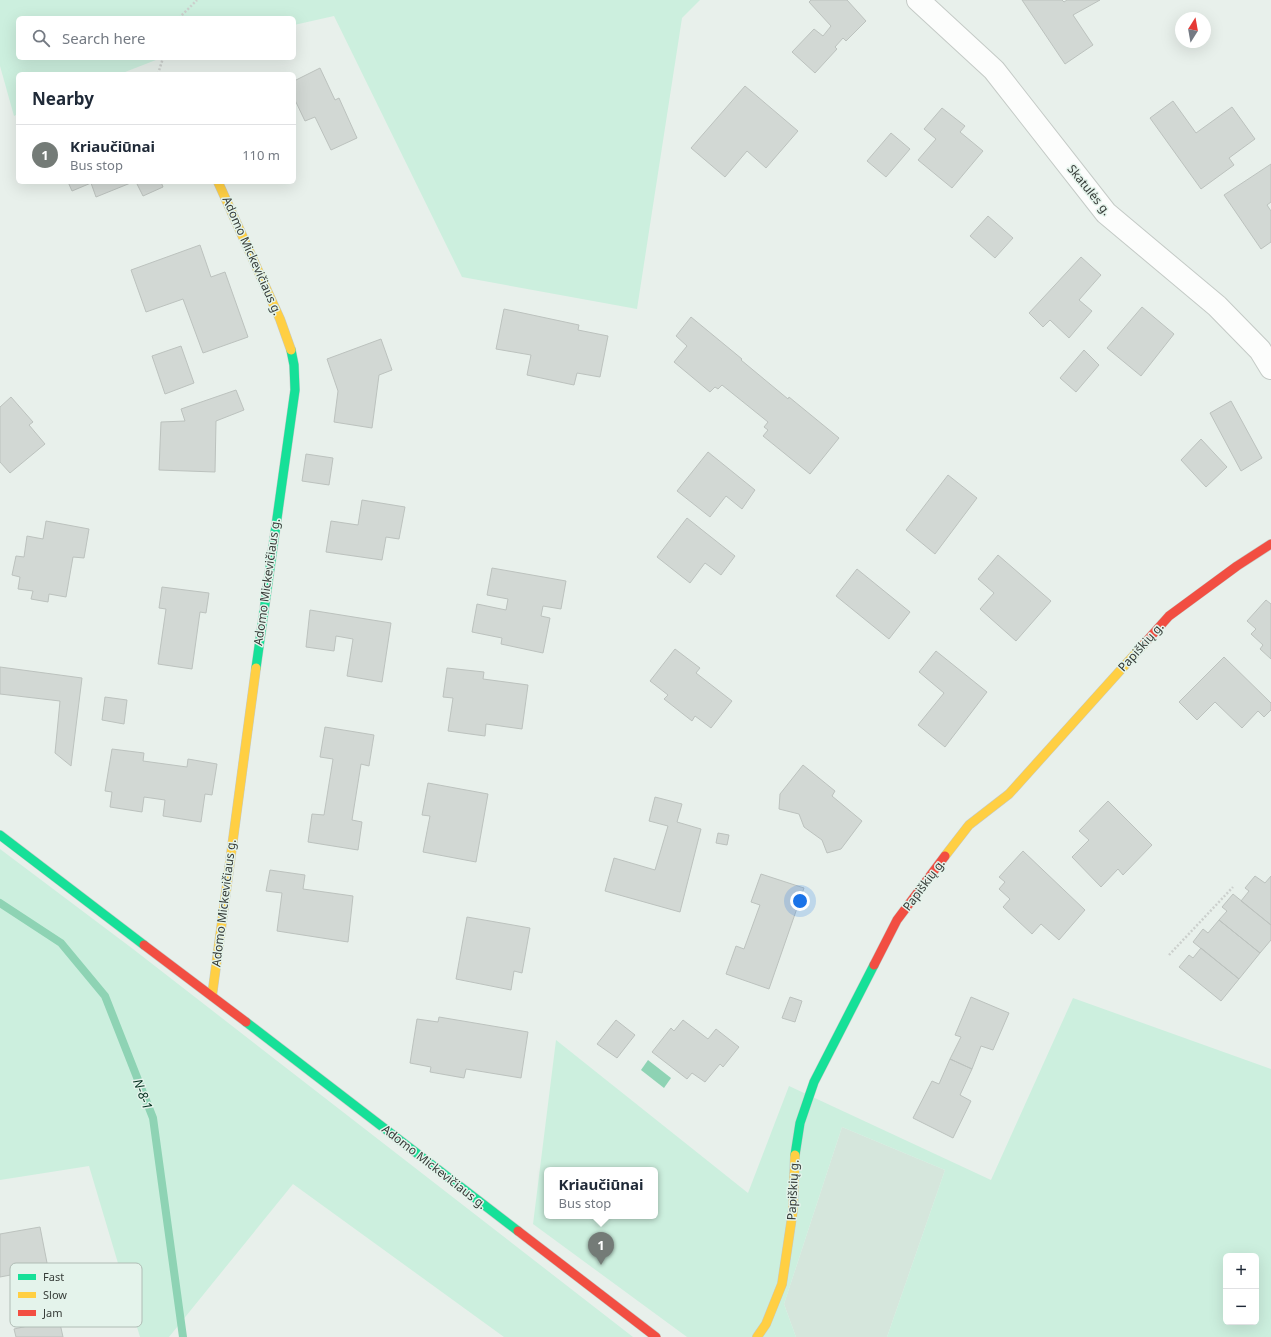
<!DOCTYPE html>
<html lang="en">
<head>
<meta charset="utf-8">
<style>
	:root { --surface:#fff; --page:#f6f6f7; --text:#1f2937; --muted:#747a83; --line:#e0e1e3; --accent:#747b77 }
	body { margin:0; font-family:"Noto Sans",sans-serif; background:var(--page); color:var(--text) }
	.controls { position:absolute; right:12px; bottom:12px; display:grid; overflow:hidden; border-radius:6px; box-shadow:0 4px 16px #0002 }
	.controls button { width:36px; height:36px; display:grid; place-items:center; padding:0; border:0; border-bottom:1px solid var(--line); background:var(--surface); color:var(--text); font:20px sans-serif }
	.compass { position:absolute; left:1175px; top:12px; width:36px; height:36px; border-radius:50%; background:var(--surface); box-shadow:0 4px 16px #0002; rotate:11deg }
	.you { position:absolute; left:800px; top:901px; width:14px; height:14px; margin:-10px; border:3px solid #fff; border-radius:50%; background:#1a73e8; box-shadow:0 0 0 6px #1a73e833 }
	.badge { display:grid; place-items:center; width:26px; height:26px; border-radius:50%; background:var(--accent); color:#fff; font-size:13px; font-weight:700 }
	.pin { position:absolute; translate:-50% -33px; filter:drop-shadow(0 1px 2px #0008) }
	.pin::after { content:''; position:absolute; top:21px; width:14px; height:12px; background:inherit; clip-path:polygon(0 0,100% 0,50% 100%) }
	.popup { position:absolute; left:544px; top:1167px; width:114px; height:52px; box-sizing:border-box; display:grid; place-content:center; border-radius:6px; background:var(--surface); filter:drop-shadow(0 1px 3px #0005); font-size:13px; white-space:nowrap; color:var(--muted) }
	.popup b { font-size:15px; color:var(--text) }
	.popup::after { content:''; position:absolute; left:50%; top:100%; margin-left:-8px; border:8px solid transparent; border-top-color:var(--surface) }
	.list { margin:0; padding:0; list-style:none }
	h2 { display:flex; justify-content:space-between; align-items:center; height:52px; margin:0; padding:0 16px; font-size:17px }
	h2 small { font-size:13px; font-weight:400; color:var(--muted) }
	.list li { display:grid; grid-template-columns:26px 1fr auto; gap:12px; align-items:center; box-sizing:border-box; height:60px; padding:0 16px; border-top:1px solid var(--line) }
	.list b { display:block; font-size:15px; white-space:nowrap }
	.list p { margin:0; font-size:13px; white-space:nowrap; color:var(--muted) }
	.list em { font-size:13px; font-style:normal; color:var(--muted) }
	.icon { flex:none; width:22px; height:22px; fill:none; stroke:currentColor; stroke-width:2; stroke-linecap:round; stroke-linejoin:round }
	.map { position:relative; flex:none; width:1271px; height:1337px; overflow:hidden }
	.search { position:absolute; background:var(--surface); box-shadow:0 4px 16px #0002; left:16px; top:16px; width:280px; height:44px; display:flex; align-items:center; gap:10px; box-sizing:border-box; padding:0 14px; border-radius:6px; color:var(--muted); font-size:15px }
	.panel { position:absolute; background:var(--surface); box-shadow:0 4px 16px #0002; left:16px; top:72px; width:280px; height:112px; border-radius:6px }
	.map>svg:first-child { display:block }
</style>
</head>
<body>
<div class="map">
<svg width="1271" height="1337" viewBox="0 0 1271 1337">
	<rect width="100%" height="100%" fill="#e8f0eb"/>
	<path fill="#d5e6dc" d="M842,1127l103,43 -58,167h-91l-12,-33z"/>
	<path fill="#ccefde" fill-rule="evenodd" d="M0,0h700l-18,18 -45,291 -175,-32 -128,-261 -40,9v-7h-276v40h143l-41,16h-102v40l-4,2 -14,-50z
		M0,849l133,100 500,388h-129l-211,-153 -124,153h-29l-51,-171 -89,14z
		M1073,998l198,71v268h-384l58,-167 -103,-43 -58,177 12,33h-109l-154,-113 23,-184 192,153 41,-107 202,94zM547,1170h108v46h-108zM1226,1256h30v66h-30z"/>
	<path fill="#8ed3b4" d="M648,1060l23,18 -7,10 -23,-18z"/>
	<g fill="none" stroke-linecap="round" stroke-linejoin="round">
		<path stroke="#8ed3b4" stroke-width="8" d="M0,903l61,40 44,53 48,122 30,219"/>
	</g>
	<path fill="#d2d8d4" stroke="#bcc2be" d="M811,0h36l19,21 -20,20 -3,-3 -8,9 2,2 -22,24 -23,-21 22,-23 9,7 8,-10 -22,-24z
		M1022,0h40l2,2 3,-2h33l-27,15 20,30 -28,19z
		M320,68l15,32 4,-2 18,40 -26,12 -16,-33 -10,4 -11,-23v-17z
		M745,86l53,45 -32,37 -19,-17 -22,26 -34,-29z
		M1173,101l23,32 36,-26 23,32 -26,19 5,7 -33,24 -51,-71z
		M942,108l23,18 -5,6 23,19 -31,37 -34,-28 18,-21 -12,-10z
		M891,133l19,16 -24,28 -19,-16z
		M1271,164v38l-4,3 4,6v31l-10,7 -37,-54z
		M68,182h65l-37,15 -5,-14 -19,8z
		M136,182h25l2,5 -20,9z
		M988,216l25,22 -18,20 -25,-22z
		M200,245l11,32 14,-5 23,65 -45,16 -20,-54 -37,13 -15,-42z
		M1081,257l20,18 -22,25 13,11 -23,27 -19,-18 -7,7 -14,-14z
		M1142,307l32,27 -33,42 -34,-28z
		M504,309l75,16 -1,5 30,6 -8,41 -23,-4 -3,12 -47,-10 4,-20 -35,-6z
		M691,317l51,42 -1,1 47,39 1,-2 50,41 -29,36 -47,-38 5,-6 -4,-3 4,-5 -46,-37 -4,4 -3,-2 -5,5 -36,-30 13,-16 -11,-10z
		M381,339l11,31 -13,5 -7,53 -38,-6 4,-31 -11,-32z
		M181,346l13,37 -29,11 -13,-38z
		M1084,350l15,15 -23,27 -16,-14z
		M236,390l8,20 -28,11 -1,51 -56,-2 2,-48 24,-1 -4,-12z
		M11,397l22,25 -4,3 16,19 -35,29 -10,-11v-55z
		M1231,401l31,57 -21,13 -31,-58z
		M1201,439l26,28 -21,20 -25,-27z
		M708,452l47,38 -13,19 -16,-13 -16,21 -33,-26z
		M306,454l27,4 -4,27 -27,-4z
		M948,475l29,23 -42,56 -29,-24z
		M362,500l43,7 -6,32 -13,-2 -4,23 -56,-8 5,-31 27,4z
		M687,518l48,38 -14,19 -16,-12 -15,20 -33,-26z
		M46,521l43,8 -5,29 -11,-1 -7,40 -17,-3 -1,8 -17,-3 2,-8 -15,-2 2,-12 -8,-2 4,-19 8,1 3,-21 16,3z
		M998,555l53,46 -35,40 -36,-32 14,-16 -16,-14z
		M492,568l74,13 -5,28 -18,-3 -2,10 9,2 -7,35 -42,-9 1,-6 -30,-6 5,-28 29,6 2,-11 -21,-4z
		M857,569l53,43 -21,27 -53,-43z
		M162,587l47,6 -3,20 -6,-1 -8,57 -34,-5 8,-55 -7,-1z
		M1266,600l5,4v55l-11,-10 3,-4 -12,-11 5,-5 -9,-8z
		M310,610l81,13 -9,59 -35,-6 6,-37 -17,-3 -2,15 -28,-4z
		M675,649l25,19 -4,5 36,28 -21,27 -16,-12 -3,5 -28,-22 4,-4 -18,-14z
		M936,651l51,41 -42,55 -27,-22 26,-32 -25,-21z
		M1224,657l47,46v7l-7,7 -6,-6 -16,17 -27,-26 -18,18 -18,-18z
		M0,667l82,11 -11,88 -16,-13 5,-52 -60,-7z
		M447,668l37,4 -1,7 45,6 -6,44 -36,-5 -1,12 -37,-5 5,-33 -10,-1z
		M105,697l22,3 -3,24 -22,-4z
		M325,727l49,8 -5,31 -8,-2 -9,56 10,2 -4,28 -50,-8 4,-28 12,1 9,-56 -13,-2z
		M112,749l32,4 -1,8 44,6 1,-8 29,5 -5,31 -7,-1 -4,28 -38,-6 2,-16 -21,-3 -2,15 -32,-5 2,-15 -7,-1z
		M803,765l32,26 -3,5 30,25 -21,28 -14,4 -5,-13 -18,-13 -5,-13 -20,-5 1,-15z
		M428,783l60,11 -12,68 -53,-10 7,-36 -8,-1z
		M655,797l27,7 -5,18 24,7 -21,83 -75,-21 9,-33 41,12 13,-44 -19,-5z
		M1108,801l44,44 -29,30 -5,-6 -17,18 -29,-30 17,-17 -10,-9z
		M718,833l11,2 -2,10 -11,-2z
		M1023,851l62,59 -26,30 -18,-16 -9,10 -29,-27 7,-8 -11,-10 6,-7 -6,-5z
		M270,870l35,5 -2,14 50,7 -5,46 -71,-11 5,-38 -16,-2z
		M761,874l43,14 -35,101 -43,-15 10,-28 8,3 16,-44 -9,-3z
		M1255,876l10,7 6,-7v49l-30,-24 8,-10 -4,-3z
		M1233,894l38,31v15l-11,13 -41,-33 8,-9 -5,-4z
		M467,917l63,11 -8,45 -8,-2 -3,19 -55,-11z
		M1219,920l41,33 -21,26 -46,-37 10,-13 5,4z
		M1201,948l38,31 -18,22 -42,-34 10,-12 4,3z
		M790,997l12,4 -7,21 -13,-4z
		M971,997l38,16 -16,37 -12,-4 -9,23 -22,-10 11,-22 -6,-2z
		M439,1017l89,15 -7,46 -55,-9 -2,9 -34,-6 1,-5 -21,-4 7,-44 21,3z
		M616,1020l19,15 -18,23 -20,-14z
		M683,1020l25,19 8,-10 23,18 -16,20 -3,-3 -15,18 -13,-9 -5,6 -35,-27 19,-24 3,3z
		M950,1059l22,10 -12,26 11,6 -18,37 -40,-20 19,-37 7,3z
		M40,1227l8,41 -48,9v-43z
		M59,1319l4,18h-47l-2,-8z"/>
	<g fill="none" stroke-linecap="round" stroke-linejoin="round">
		<g stroke="#c4cac6" stroke-width="24">
			<path id="street" d="M918,0l76,70 112,143 111,93 43,44 11,18"/>
		</g>
		<g stroke="#c4cac6" stroke-width="10">
			<path id="fast" d="M256,668l39,-278 -1,-25 -3,-15
				M0,835l144,110
				M246,1022l272,209
				M795,1155l5,-32 14,-41 60,-117"/>
		</g>
		<g stroke="#c4cac6" stroke-width="10">
			<path id="slow" d="M218,182l62,137 11,31
				M945,856l24,-31 40,-31 135,-150
				M212,996l44,-328
				M757,1337l9,-13 16,-40 11,-74 2,-55"/>
		</g>
		<g stroke="#c4cac6" stroke-width="10">
			<path id="jam" d="M1144,644l25,-28 68,-50 34,-22
				M144,945l102,77
				M874,965l23,-45 48,-64
				M518,1231l138,106"/>
		</g>
		<path stroke="#ccd0cd" stroke-width="2.5" stroke-dasharray="2 2" stroke-linecap="butt" d="M179,18l18,-18
			M158,74l5,-16
			M1169,955l64,-68"/>
		<use href="#street" stroke="#fcfdfc" stroke-width="22"/>
		<use href="#fast" stroke="#16e098" stroke-width="9"/>
		<use href="#slow" stroke="#ffcf43" stroke-width="9"/>
		<use href="#jam" stroke="#f24e42" stroke-width="9"/>
	</g>
	<g text-anchor="middle" stroke-width="3" stroke-linejoin="round" paint-order="stroke">
		<g font-size="12" fill="#363c38" stroke="#e4f3eb">
			<text transform="translate(1089 190) rotate(51)" y="4">Skatulės g.</text>
			<text transform="translate(252 256) rotate(66)" y="4">Adomo Mickevičiaus g.</text>
			<text transform="translate(267 582) rotate(-82)" y="4">Adomo Mickevičiaus g.</text>
			<text transform="translate(1141 647) rotate(-48)" y="4">Papiškių g.</text>
			<text transform="translate(924 885) rotate(-53)" y="4">Papiškių g.</text>
			<text transform="translate(224 903) rotate(-83)" y="4">Adomo Mickevičiaus g.</text>
			<text transform="translate(434 1167) rotate(38)" y="4">Adomo Mickevičiaus g.</text>
			<text transform="translate(793 1190) rotate(-87)" y="4">Papiškių g.</text>
		</g>
		<g font-size="13" font-style="italic" fill="#063221" stroke="#e4f3eb">
			<text transform="translate(143 1094) rotate(69)" y="5">N-8-1</text>
		</g>
	</g>
	<rect x="10" y="1263" width="132" height="64" rx="6" fill="#e4f3eb" stroke="#b0bcb5" stroke-width="1"/>
	<rect x="18" y="1274" width="18" height="6" fill="#16e098"/>
	<rect x="18" y="1292" width="18" height="6" fill="#ffcf43"/>
	<rect x="18" y="1310" width="18" height="6" fill="#f24e42"/>
	<g font-size="11" fill="#363c38">
		<text x="43" y="1281">Fast</text>
		<text x="43" y="1299">Slow</text>
		<text x="43" y="1317">Jam</text>
	</g>
</svg>
<div class="controls">
<button>+</button>
<button>−</button>
</div>
<svg class="compass" viewBox="-18 -18 36 36"><path d="M0-13l5 13h-10z" fill="#e53935"/><path d="M0 13l5-13h-10z" fill="#747a83"/></svg>
<div class="you"></div>
<div class="pin badge" style="left:601px;top:1265px">1</div>
<div class="popup"><b>Kriaučiūnai</b>Bus stop</div>
<div class="search"><svg class="icon" aria-label="search" viewBox="0 0 24 24"><circle cx="10" cy="10" r="6"/><path d="M15 15l6 6"/></svg>Search here</div>
<section class="panel">
<h2>Nearby<small></small></h2>
<ul class="list">
<li><span class="badge">1</span><div><b>Kriaučiūnai</b><p>Bus stop</p></div><em>110 m</em></li>
</ul>
</section>
</div>
</body>
</html>
